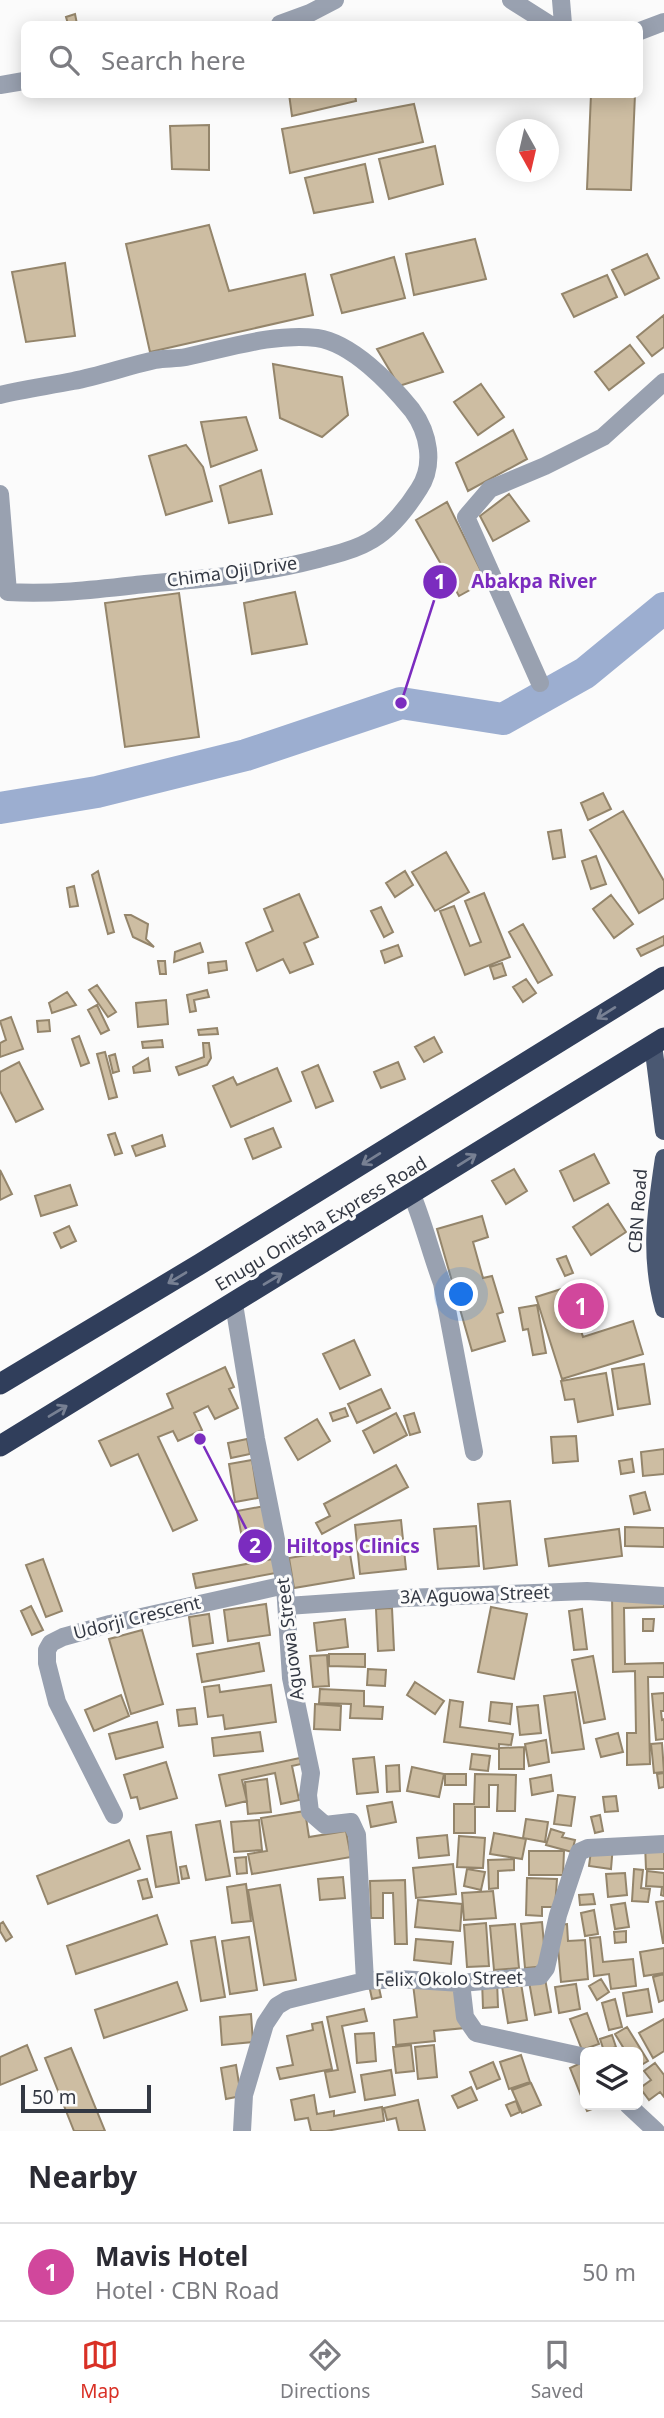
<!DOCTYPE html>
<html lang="en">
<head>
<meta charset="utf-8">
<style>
	:root { --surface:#fff; --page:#f7f7f7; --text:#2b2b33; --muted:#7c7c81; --line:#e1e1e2; --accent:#d93025 }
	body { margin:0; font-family:"Noto Sans",sans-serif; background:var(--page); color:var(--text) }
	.controls { position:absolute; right:21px; bottom:21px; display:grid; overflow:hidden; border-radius:10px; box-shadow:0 4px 18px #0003 }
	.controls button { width:63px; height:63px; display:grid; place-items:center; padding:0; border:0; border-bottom:2px solid var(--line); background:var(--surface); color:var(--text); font:35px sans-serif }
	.compass { position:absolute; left:496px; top:119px; width:63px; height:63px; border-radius:50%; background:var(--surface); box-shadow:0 4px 18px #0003; rotate:172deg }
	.scale { position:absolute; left:21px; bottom:18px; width:130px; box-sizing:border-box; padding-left:7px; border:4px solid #333843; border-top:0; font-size:19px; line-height:24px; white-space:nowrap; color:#333843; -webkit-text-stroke:5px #fbfbfb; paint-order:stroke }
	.you { position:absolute; left:462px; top:1295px; width:24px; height:24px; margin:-18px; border:5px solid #fff; border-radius:50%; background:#1a73e8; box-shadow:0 0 0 10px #1a73e833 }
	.badge { display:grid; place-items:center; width:46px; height:46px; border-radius:50%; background:var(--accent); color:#fff; font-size:23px; font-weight:700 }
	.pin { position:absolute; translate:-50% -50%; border:4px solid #fff; box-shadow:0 2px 7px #0006 }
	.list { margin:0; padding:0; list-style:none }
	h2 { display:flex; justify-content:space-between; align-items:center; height:91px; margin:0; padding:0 28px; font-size:30px }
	h2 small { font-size:23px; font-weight:400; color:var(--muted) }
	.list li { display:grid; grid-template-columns:46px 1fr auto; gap:21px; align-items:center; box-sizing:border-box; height:98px; padding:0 28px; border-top:2px solid var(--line) }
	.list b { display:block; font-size:26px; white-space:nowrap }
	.list p { margin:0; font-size:23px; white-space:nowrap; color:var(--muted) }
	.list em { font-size:23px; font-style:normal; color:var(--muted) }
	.icon { flex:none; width:38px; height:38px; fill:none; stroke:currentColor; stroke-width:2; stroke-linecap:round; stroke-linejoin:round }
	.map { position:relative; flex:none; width:664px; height:2131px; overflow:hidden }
	.search { position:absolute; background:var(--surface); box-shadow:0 4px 18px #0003; left:21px; right:21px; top:21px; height:77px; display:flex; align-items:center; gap:18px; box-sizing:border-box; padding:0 24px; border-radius:10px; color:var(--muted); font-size:26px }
	.sheet { height:189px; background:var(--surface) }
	nav { display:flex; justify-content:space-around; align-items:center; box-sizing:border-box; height:98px; border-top:2px solid var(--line); background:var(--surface); font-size:19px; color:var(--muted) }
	nav a { display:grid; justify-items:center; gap:4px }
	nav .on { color:var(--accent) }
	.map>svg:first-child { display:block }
</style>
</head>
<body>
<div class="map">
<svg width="664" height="2131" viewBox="0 0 664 2131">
	<rect width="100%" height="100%" fill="#fbfbfb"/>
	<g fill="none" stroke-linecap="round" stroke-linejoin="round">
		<path stroke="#9caed0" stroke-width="32" d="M0,808l97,-16 149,-37 155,-52 102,16 82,-46 79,-65"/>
	</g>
	<path fill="#cdbda2" stroke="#94856b" stroke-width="2" d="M75,14l2,10h-9l-2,-7z
		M289,94h66l1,7 -64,15z
		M591,94h44l-4,96 -44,-1z
		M414,104l9,38 -133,31 -8,-44z
		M209,125v45l-37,-1 -2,-43z
		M435,146l8,38 -54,15 -10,-40z
		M365,164l8,38 -59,11 -9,-35z
		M209,225l20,66 76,-17 8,41 -163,37 -24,-108z
		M475,239l11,40 -72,16 -8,-41z
		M647,254l12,24 -34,17 -13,-25z
		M394,257l11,41 -63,15 -11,-38z
		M65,263l10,73 -49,6 -14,-70z
		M607,275l10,22 -43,20 -12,-23z
		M664,315v32l-12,9 -15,-19z
		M423,333l20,39 -44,14 -22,-37z
		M630,345l14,18 -35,27 -14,-18z
		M273,364l69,13 6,38 -26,22 -42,-19z
		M481,384l23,33 -26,18 -24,-33z
		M246,417l11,33 -46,17 -10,-45z
		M513,430l14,29 -59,32 -12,-28z
		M186,445l17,22 9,34 -46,14 -17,-59z
		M261,470l11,44 -43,9 -9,-37z
		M509,494l20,27 -36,20 -13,-25z
		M447,502l39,79 -27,15 -43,-76z
		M295,592l12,52 -55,10 -8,-51z
		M179,593l20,144 -74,10 -20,-144z
		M603,793l8,16 -23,11 -7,-17z
		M623,811l41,70v17l-25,15 -49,-83z
		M561,830l4,27 -12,2 -5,-27z
		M446,852l23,40 -34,19 -23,-39z
		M596,856l10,28 -15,5 -9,-28z
		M98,871l16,61 -6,2 -16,-59z
		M405,871l8,14 -18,12 -9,-14z
		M74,886l4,20 -8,1 -3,-19z
		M484,893l26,64 -45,18 -25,-64 14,-5 16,40 11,-4 -16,-41z
		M299,894l19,43 -14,6 9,21 -23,9 -7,-14 -26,12 -11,-28 27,-12 -9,-22z
		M611,895l22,29 -19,14 -21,-29z
		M381,907l12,25 -9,5 -13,-26z
		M125,915h6l17,9 -2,15 8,8 -21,-10z
		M523,924l29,51 -14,8 -29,-51z
		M664,936v9l-23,11 -4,-7z
		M200,943l3,9 -29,10 1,-10z
		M398,945l4,11 -17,7 -4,-12z
		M158,961h7l1,13h-6z
		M226,961l1,9 -18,3 -1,-10z
		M502,963l4,12 -12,4 -4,-12z
		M526,979l10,14 -13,9 -10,-15z
		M97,985l19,27 -8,5 -19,-27z
		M207,990l2,7 -15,3 2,11 -6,1 -3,-17z
		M67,992l9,13 -24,8 -3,-10z
		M166,1000l2,24 -30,3 -2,-24z
		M97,1005l12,25 -8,4 -13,-24z
		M11,1017l12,32 -23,8v-14l6,-3 -6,-19z
		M49,1020l1,11 -12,1 -1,-11z
		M217,1028l1,6 -19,1 -1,-5z
		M79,1036l10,27 -8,3 -9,-27z
		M434,1037l8,15 -18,10 -9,-15z
		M162,1040l1,7 -20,1 -1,-6z
		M203,1043h6l2,15 -4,7 -28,10 -3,-8 28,-10z
		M105,1052l12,45 -8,2 -12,-45z
		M115,1054l4,17 -6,2 -4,-17z
		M148,1058l2,13 -16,2 -1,-6z
		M19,1062l24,47 -27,13 -16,-31v-19z
		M398,1062l7,17 -24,9 -7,-16z
		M318,1065l15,36 -17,7 -14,-36z
		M277,1068l14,33 -60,26 -18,-41 20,-9 4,8z
		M273,1128l8,19 -28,12 -8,-20z
		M115,1133l7,20 -7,2 -7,-20z
		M162,1135l3,11 -29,10 -4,-10z
		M594,1154l15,29 -35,18 -14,-30z
		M514,1169l13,22 -21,13 -14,-23z
		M0,1170l12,24 -12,6z
		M70,1185l7,20 -36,11 -6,-20z
		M608,1204l18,28 -35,23 -18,-28z
		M482,1216l6,21 -15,5 10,36 9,-2 11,36 -6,2 8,27 -33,10 -35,-122z
		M69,1226l7,15 -15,7 -7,-15z
		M566,1256l7,17 -8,3 -8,-17z
		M574,1285l6,18 -7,2 10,32 50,-16 10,33 -81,25 -26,-82z
		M537,1305l9,48 -13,2 -5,-26 -5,1 -4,-22z
		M354,1340l16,35 -30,14 -17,-35z
		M644,1364l6,40 -32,5 -6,-40z
		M225,1367l9,20 -5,2 9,19 -23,11 -7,-13 -14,7 8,17 -24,11 -5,-10 -15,6 39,83 -24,11 -35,-77 -27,12 -12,-25 74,-33 -6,-14z
		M606,1373l7,42 -35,7 -4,-23 -9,1 -4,-19z
		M381,1389l9,19 -33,15 -9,-19z
		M345,1408l3,8 -15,5 -3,-8z
		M396,1413l11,22 -33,18 -11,-22z
		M414,1413l6,19 -10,3 -6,-19z
		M317,1419l13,22 -32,19 -13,-22z
		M576,1436l2,25 -25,2 -2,-26z
		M247,1439l3,15 -19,4 -3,-15z
		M664,1449v25l-21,2 -2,-24z
		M632,1459l2,13 -13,2 -2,-13z
		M252,1460l6,38 -23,4 -6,-38z
		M396,1465l12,22 -86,47 -6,-11 14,-7 -6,-12z
		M645,1492l5,18 -16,4 -4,-18z
		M510,1501l7,64 -33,4 -6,-65z
		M265,1506l6,31 -28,6 -6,-32z
		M401,1520l5,49 -46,5 -5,-49z
		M476,1526l3,40 -41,3 -4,-40z
		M625,1527l39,1v19l-39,-1z
		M619,1529l3,27 -73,10 -4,-27z
		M349,1548l5,30 -60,10 -5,-30z
		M278,1558l3,14 -85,16 -3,-14z
		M43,1559l19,52 -16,6 -20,-52z
		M664,1591v16l-40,1 1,56 39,-1v14h-16l2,87 -23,1v-32h9l-1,-62 -22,1 -1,-80z
		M266,1604l4,31 -42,6 -4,-31z
		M31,1606l12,24 -11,5 -11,-24z
		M491,1607l36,7 -13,65 -36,-7z
		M392,1608l2,42 -16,1 -2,-42z
		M582,1609l5,40 -13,1 -5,-39z
		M209,1614l4,29 -20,3 -4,-29z
		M345,1619l3,28 -31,4 -3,-28z
		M643,1619h11l-1,12h-10z
		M142,1630l21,74 -32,10 -22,-75z
		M259,1643l5,28 -62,11 -5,-28z
		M329,1654h36v13l-36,-1z
		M327,1655l2,31 -16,1 -3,-31z
		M593,1656l12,63 -21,4 -12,-63z
		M368,1669l18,1 -1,16 -18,-1z
		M415,1682l29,19 -9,13 -28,-19z
		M219,1685l1,7 51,-7 5,37 -51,7 -2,-14 -15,2 -4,-30z
		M320,1689l44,2v15l19,1 -1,12 -32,-1 1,-14 -32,-1z
		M575,1692l9,57 -32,4 -8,-57z
		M664,1693v18h-3l1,9 2,-1v20l-8,1 -4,-46z
		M121,1695l8,21 -35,15 -9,-21z
		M450,1700l13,2 -3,25 53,7 -2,11 -12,-1v5l-55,-7z
		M491,1702l21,2 -2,20 -21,-3z
		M315,1704l26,2 -1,24 -26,-1z
		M538,1705l3,28 -21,2 -3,-28z
		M195,1708l2,16 -18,2 -2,-16z
		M157,1722l6,25 -47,12 -7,-25z
		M260,1732l3,19 -49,5 -2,-18z
		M618,1733l5,19 -22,5 -5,-18z
		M546,1740l3,22 -20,4 -4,-22z
		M662,1743l2,29 -10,1 -3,-29z
		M524,1747v22h-25v-21z
		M472,1754l18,2 -2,15 -18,-2z
		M374,1757l4,35 -21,2 -4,-35z
		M300,1758l1,6 -9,2 7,34 -18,4 -6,-31 -33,7 5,21 -21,5 -7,-31z
		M166,1762l11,36 -37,11 -3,-12 -6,1 -7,-23z
		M399,1765l1,26 -13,1 -1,-26z
		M412,1767l32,7 -5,23 -32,-6z
		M664,1773v14l-5,1 -2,-14z
		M445,1774h21v11h-21z
		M475,1774l41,1 -1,36h-18l1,-26h-9v22h-14v26h-21v-29h20z
		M551,1775l2,16 -21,4 -2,-16z
		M267,1779l4,33 -23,2 -3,-32z
		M558,1795l17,2 -4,29 -17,-2z
		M616,1796l2,15 -13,1 -2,-15z
		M392,1802l4,20 -25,5 -4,-21z
		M305,1811l4,26 37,-6 5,26 -99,17 -4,-20 19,-3 -6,-33z
		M600,1815l3,16 -8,2 -4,-16z
		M526,1819l22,3 -3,20 -22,-4z
		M259,1820l3,30 -28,2 -3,-30z
		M220,1821l10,55 -24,4 -10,-55z
		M551,1829l13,4 -2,4 13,3 -3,12 -26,-7z
		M171,1832l8,51 -23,4 -9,-51z
		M494,1833l32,6 -4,20 -32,-5z
		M447,1835l2,20 -30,3 -2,-20z
		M459,1836l26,2 -2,30 -26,-1z
		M129,1840l11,29 -92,35 -11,-28z
		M592,1843l21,2 -2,24 -22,-3z
		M645,1844h19v25h-18z
		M529,1851h35l-1,24h-34z
		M246,1857l1,16 -10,1 -2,-16z
		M514,1859v11l-16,1v17l-9,1 -1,-29z
		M453,1864l3,30 -40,4 -3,-30z
		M186,1866l3,12 -7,1 -2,-12z
		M467,1869l18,3 -4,18 -17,-4z
		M634,1869l9,1 -2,18 9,1 -2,13 -16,-1z
		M647,1871l17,2v23l-3,-1 1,-8 -16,-1z
		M625,1873l2,22 -19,2 -2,-23z
		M343,1877l2,21 -25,2 -2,-21z
		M527,1878l30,1 -2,28h-13v9l-16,-1z
		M147,1879l5,18 -9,2 -5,-18z
		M405,1880l2,64h-12l-2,-51h-10v25h-12l-1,-37z
		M246,1884l5,37 -19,2 -5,-36z
		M280,1885l16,95 -32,5 -16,-95z
		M493,1891l3,27 -32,2 -2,-27z
		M593,1894l2,10 -15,1 -1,-10z
		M418,1900l44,4 -2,27 -45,-4z
		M664,1901v42h-1l-7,-41z
		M625,1903l4,24 -14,2 -4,-24z
		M594,1910l4,24 -13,2 -4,-23z
		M157,1915l10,29 -91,30 -9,-28z
		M3,1922l9,15 -6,4 -6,-10v-7z
		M542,1922l4,44 -21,2 -4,-44z
		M486,1923l3,43 -22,1 -3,-42z
		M515,1924l4,44 -25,2 -4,-44z
		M567,1924l1,17 17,-1 3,39 -27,3 -5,-57z
		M626,1931v11l-11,1 -1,-11z
		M215,1937l10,60 -24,4 -10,-60z
		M249,1937l8,53 -27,4 -8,-53z
		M600,1937l3,25 30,-3 3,27 -25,3 -2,-15 -15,2 -4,-38z
		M416,1939l37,3 -2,22 -37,-4z
		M664,1948v25l-20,3 -4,-24z
		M544,1973l7,39 -16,3 -7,-39z
		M664,1974v26l-5,2 -6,-25z
		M520,1977l7,43 -19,3 -7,-43z
		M459,1979l6,49 -31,3 1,10 -39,4 -2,-25 23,-3 -4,-33z
		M601,1979l8,13 -12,8 -8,-14z
		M482,1980h15l1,27 -15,1z
		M177,1982l10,28 -83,28 -9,-28z
		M378,1983l3,14 -9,2 -3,-14z
		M576,1984l4,25 -21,4 -4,-26z
		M648,1989l4,23 -25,4 -4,-23z
		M615,1999l7,28 -13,3 -7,-27z
		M364,2009l3,12 -25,5 13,66 -25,5 -5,-25 13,-2 -11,-53z
		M587,2013l12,31 -17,6 -12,-31z
		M251,2014l2,28 -31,3 -2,-28z
		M664,2019v32l-11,7 -14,-25z
		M322,2022l10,47 -52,10 -3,-11 16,-3 -6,-29 26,-6 -1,-6z
		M627,2027l21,34 -10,6v-15h-12l-11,-18z
		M374,2033l2,28 -19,2 -2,-29z
		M612,2035l4,12 -12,4 -4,-12z
		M27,2045l10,25 -37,15v-28z
		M411,2045l3,26 -18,2 -3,-26z
		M434,2045l3,32 -19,2 -3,-32z
		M71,2048l34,83h-31l-29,-73z
		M521,2055l9,27 -21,7 -9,-27z
		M585,2061v44h18l-16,6 -17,-43z
		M493,2062l7,17 -23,10 -7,-17z
		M655,2063l9,12v22l-4,-5 -11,8 -9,-12 11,-8 -7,-9z
		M236,2065l5,31 -15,3 -5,-31z
		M391,2070l4,25 -30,5 -4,-25z
		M531,2083l10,22 -19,8 -10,-23z
		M471,2087l6,13 -19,8 -6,-12z
		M314,2095l3,19 17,-3v5l48,-9 2,14 -58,10h-15l-3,-13 -13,2 -4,-20z
		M418,2100l7,31h-26l-3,-13 -9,2 -3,-12z
		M516,2101l4,11 -9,4 -5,-11z"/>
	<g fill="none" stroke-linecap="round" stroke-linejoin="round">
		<path stroke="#99a1b0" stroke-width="18" d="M511,0l38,24
			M561,0l2,24
			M280,24l30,-11 25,-13
			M640,31l24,-9
			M0,85l24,-4
			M0,395c24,-6 48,-9 73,-14 27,-5 54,-15 82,-21 10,-2 21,-1 31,-3 43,-9 87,-24 131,-19 35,5 73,45 95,72 17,23 23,55 7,79 -12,19 -31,43 -51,53 -15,9 -33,12 -50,17 -57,15 -114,20 -173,25 -45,5 -92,11 -137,8l-8,-98
			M540,683l-74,-166 24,-28 55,-23 58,-29 61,-55
			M412,1195c12,29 19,59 30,88l32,169
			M234,1304l22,135 29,146 6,93 20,95 -3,22 2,17 15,13 26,-3 6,13 8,146
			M287,1606l117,-8 183,-7 77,5
			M114,1815l-57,-113 -10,-39v-13l4,-7 12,-6 47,-13 175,-39
			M461,1983l4,34 11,16 109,24
			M628,2105l28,26
			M242,2131l2,-36 21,-71 12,-18 10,-6 78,-19 35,-2 61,4 79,-7 6,-8 12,-53 21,-63 9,-4 76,-4"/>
		<path stroke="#4a5872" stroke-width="18" d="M653,1044l11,87
			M664,1158c-8,53 -15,98 0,151"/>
		<path stroke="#303e5b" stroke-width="21" d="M0,1384l200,-120 464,-287
			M0,1446l664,-408"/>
	</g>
	<defs><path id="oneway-shaft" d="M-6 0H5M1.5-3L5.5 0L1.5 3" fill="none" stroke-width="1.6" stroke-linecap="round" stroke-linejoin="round" transform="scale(1.75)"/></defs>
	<g stroke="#778093">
		<use href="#oneway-shaft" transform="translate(606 1013) rotate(148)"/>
		<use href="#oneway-shaft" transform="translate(371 1159) rotate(148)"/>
		<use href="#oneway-shaft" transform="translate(467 1160) rotate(-32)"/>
		<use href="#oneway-shaft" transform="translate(177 1278) rotate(149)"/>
		<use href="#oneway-shaft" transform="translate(273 1279) rotate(-31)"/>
		<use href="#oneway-shaft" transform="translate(58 1411) rotate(-31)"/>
	</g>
	<g text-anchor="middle" stroke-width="6" stroke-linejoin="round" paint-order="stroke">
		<g font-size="18" fill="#333843" stroke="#fbfbfb">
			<text transform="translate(232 572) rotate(-8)" y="6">Chima Oji Drive</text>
			<text transform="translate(638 1211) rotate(-86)" y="6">CBN Road</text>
			<text transform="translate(321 1224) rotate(-31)" y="6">Enugu Onitsha Express Road</text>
			<text transform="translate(475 1595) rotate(-2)" y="6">3A Aguowa Street</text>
			<text transform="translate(137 1618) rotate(-14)" y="6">Udorji Crescent</text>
			<text transform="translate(290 1639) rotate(-97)" y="6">Aguowa Street</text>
			<text transform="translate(449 1979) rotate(-1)" y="6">Felix Okolo Street</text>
		</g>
	</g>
	<path fill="none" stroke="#7b2cbf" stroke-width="2.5" d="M401 703L440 582M200 1439L255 1546"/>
	<g fill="#7b2cbf" stroke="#fbfbfb" stroke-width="2.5">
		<circle cx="401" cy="703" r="7"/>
		<circle cx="200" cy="1439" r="7"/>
		<circle cx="440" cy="582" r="18"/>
		<circle cx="255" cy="1546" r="18"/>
	</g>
	<g font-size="21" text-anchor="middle" font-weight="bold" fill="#fff">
		<text x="440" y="589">1</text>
		<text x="255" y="1553">2</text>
	</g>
	<g font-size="19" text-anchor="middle" font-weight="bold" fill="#7b2cbf" stroke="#fbfbfb" stroke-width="6" stroke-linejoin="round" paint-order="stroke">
		<text x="534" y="588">Abakpa River</text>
		<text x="353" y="1553">Hiltops Clinics</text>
	</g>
</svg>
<div class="controls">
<button><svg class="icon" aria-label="layers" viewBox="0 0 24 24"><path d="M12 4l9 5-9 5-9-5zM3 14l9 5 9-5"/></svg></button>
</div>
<svg class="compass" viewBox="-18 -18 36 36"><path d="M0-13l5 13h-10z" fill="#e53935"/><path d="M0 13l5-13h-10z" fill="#7c7c81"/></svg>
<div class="scale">50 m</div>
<div class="you"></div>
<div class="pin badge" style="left:581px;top:1306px;background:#d1479c">1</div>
<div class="search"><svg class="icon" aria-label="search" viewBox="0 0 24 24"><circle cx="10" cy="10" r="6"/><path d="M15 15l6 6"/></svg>Search here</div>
</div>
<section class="sheet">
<h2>Nearby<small></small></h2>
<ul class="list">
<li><span class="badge" style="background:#d1479c">1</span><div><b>Mavis Hotel</b><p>Hotel · CBN Road</p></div><em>50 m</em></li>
</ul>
</section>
<nav>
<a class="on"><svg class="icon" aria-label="map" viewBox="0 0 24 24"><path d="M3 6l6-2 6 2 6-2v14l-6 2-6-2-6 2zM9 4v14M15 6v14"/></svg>Map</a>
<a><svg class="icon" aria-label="directions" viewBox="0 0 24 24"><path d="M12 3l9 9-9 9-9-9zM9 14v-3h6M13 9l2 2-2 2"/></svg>Directions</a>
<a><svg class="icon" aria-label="saved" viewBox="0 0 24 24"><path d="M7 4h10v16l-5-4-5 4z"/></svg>Saved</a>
</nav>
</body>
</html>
